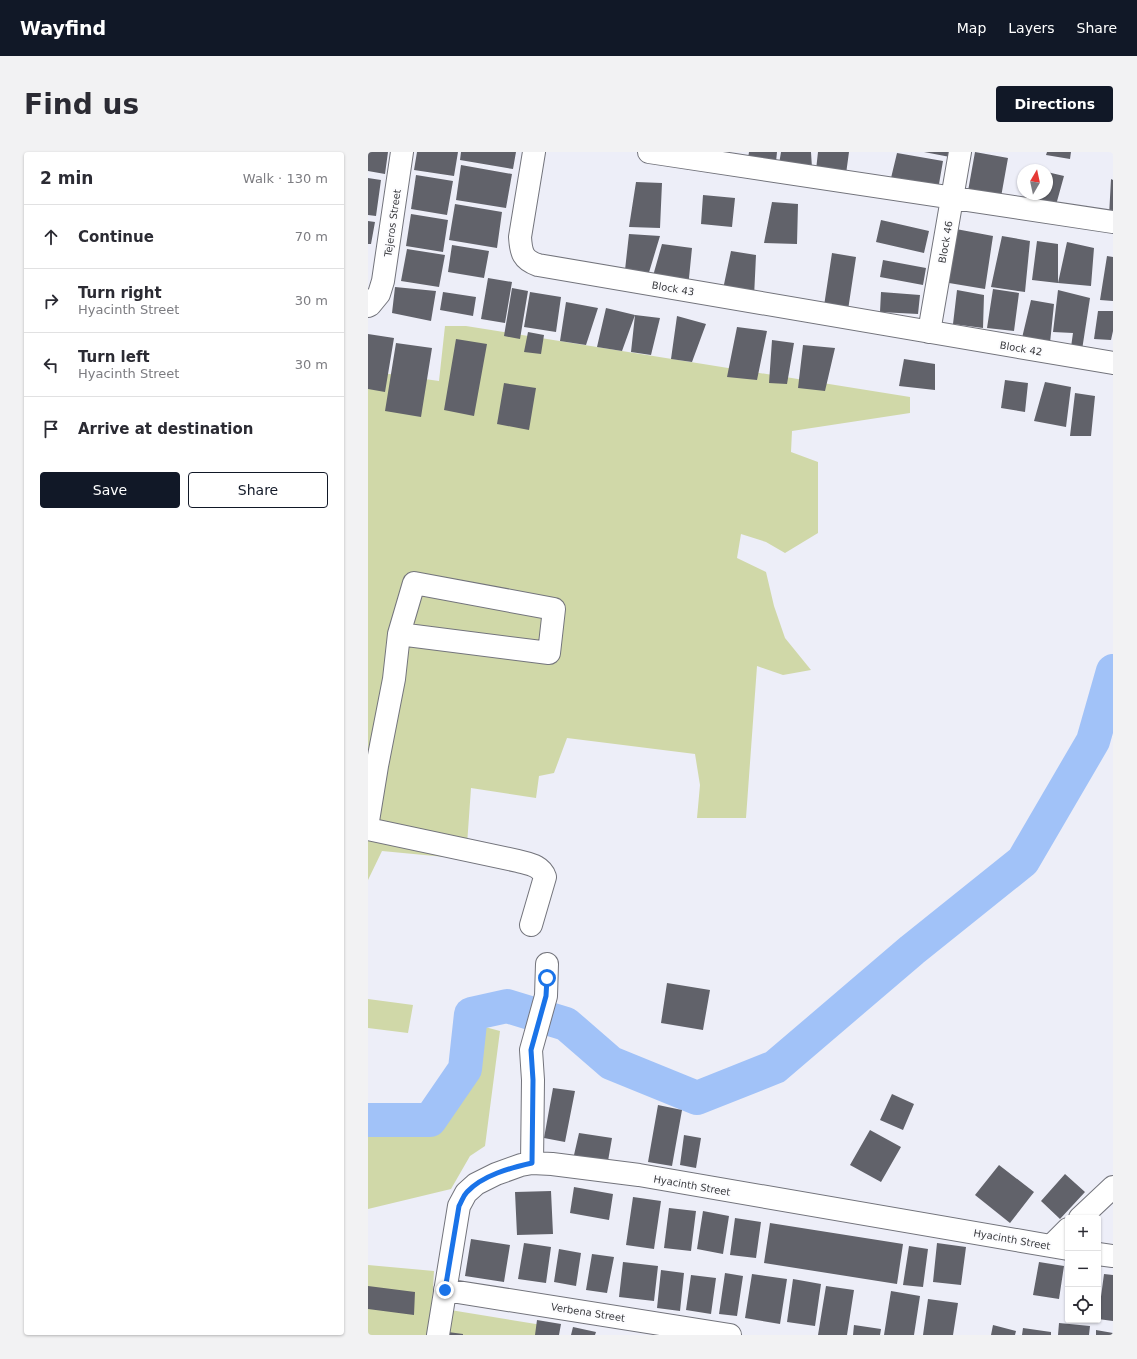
<!DOCTYPE html>
<html lang="en">
<head>
<meta charset="utf-8">
<style>
	:root { --surface:#fff; --page:#f2f2f3; --text:#2b2b33; --muted:#7c7c81; --line:#e1e1e2; --accent:#111827 }
	body { margin:0; font-family:"DejaVu Sans",sans-serif; background:var(--page); color:var(--text) }
	.controls { position:absolute; right:12px; bottom:12px; display:grid; overflow:hidden; border-radius:4px; box-shadow:0 1px 3px #0004 }
	.controls button { width:36px; height:36px; display:grid; place-items:center; padding:0; border:0; border-bottom:1px solid var(--line); background:var(--surface); color:var(--text); font:20px sans-serif }
	.compass { position:absolute; left:649px; top:12px; width:36px; height:36px; border-radius:50%; background:var(--surface); box-shadow:0 1px 3px #0004; rotate:9deg }
	.stop { position:absolute; width:12px; height:12px; margin:-9px; border:3px solid #1a73e8; border-radius:50%; background:#fff }
	.stop.end { background:#1a73e8; border-color:#fff; box-shadow:0 1px 4px #0008 }
	.list { margin:0; padding:0; list-style:none }
	h2 { display:flex; justify-content:space-between; align-items:center; height:52px; margin:0; padding:0 16px; font-size:17px }
	h2 small { font-size:13px; font-weight:400; color:var(--muted) }
	.list li { display:grid; grid-template-columns:26px 1fr auto; gap:12px; align-items:center; box-sizing:border-box; height:64px; padding:0 16px; border-top:1px solid var(--line) }
	.list b { display:block; font-size:15px; white-space:nowrap }
	.list p { margin:0; font-size:13px; white-space:nowrap; color:var(--muted) }
	.list em { font-size:13px; font-style:normal; color:var(--muted) }
	.actions { display:flex; gap:8px; padding:12px 16px }
	.actions a { flex:1; padding:9px 0; border:1px solid var(--accent); border-radius:4px; text-align:center; font-size:14px; color:var(--accent) }
	.actions .main { background:var(--accent); color:#fff }
	.icon { flex:none; width:22px; height:22px; fill:none; stroke:currentColor; stroke-width:2; stroke-linecap:round; stroke-linejoin:round }
	.map { position:relative; flex:none; width:745px; height:1183px; overflow:hidden; border-radius:4px }
	header { display:flex; align-items:center; gap:24px; box-sizing:border-box; height:56px; padding:0 20px; background:var(--accent); color:#fff }
	header strong { font-size:19px }
	nav { display:flex; gap:22px; margin-inline-start:auto; font-size:14px }
	.intro { display:flex; align-items:center; justify-content:space-between; box-sizing:border-box; height:96px; padding:0 24px }
	h1 { margin:0; font-size:28px }
	.button { padding:10px 18px; border-radius:4px; background:var(--accent); color:#fff; font-size:14px; font-weight:700 }
	main { display:flex; gap:24px; padding:0 24px }
	aside { flex:1; background:var(--surface); border-radius:4px; box-shadow:0 1px 3px #0004 }
	.map>svg:first-child { display:block }
</style>
</head>
<body>
<header>
<strong>Wayfind</strong>
<nav><a>Map</a><a>Layers</a><a>Share</a></nav>
</header>
<div class="intro"><h1>Find us</h1><a class="button">Directions</a></div>
<main>
<aside>
<h2>2 min<small>Walk · 130 m</small></h2>
<ul class="list">
<li><svg class="icon" aria-label="ahead" viewBox="0 0 24 24"><path d="M12 20V5M6 11l6-6 6 6"/></svg><div><b>Continue</b></div><em>70 m</em></li>
<li><svg class="icon" aria-label="right" viewBox="0 0 24 24"><path d="M7 20v-9h11M14 6l5 5-5 5"/></svg><div><b>Turn right</b><p>Hyacinth Street</p></div><em>30 m</em></li>
<li><svg class="icon" aria-label="left" viewBox="0 0 24 24"><path d="M17 20v-9H6M10 6l-5 5 5 5"/></svg><div><b>Turn left</b><p>Hyacinth Street</p></div><em>30 m</em></li>
<li><svg class="icon" aria-label="arrive" viewBox="0 0 24 24"><path d="M6 21V4h12l-3 4 3 4H6"/></svg><div><b>Arrive at destination</b></div></li>
</ul>
<div class="actions"><a class="main">Save</a><a>Share</a></div>
</aside>
<div class="map">
<svg width="745" height="1183" viewBox="0 0 745 1183">
	<rect width="100%" height="100%" fill="#edeef8"/>
	<path fill="#d0d8a8" d="M77,174h21l444,71v16l-118,18 -1,21 27,10v71l-33,20 -19,-11 -25,-8 -4,24 29,14 8,34 11,32 26,32 -28,5 -26,-9 -11,152h-49l3,-33 -5,-31 -128,-16 -13,35 -15,3 -3,22 -65,-10 -5,71 -84,-8 -14,29v-509l71,10z
		M0,847l45,6 -5,28 -40,-5z
		M102,871l30,8 -15,115 -15,10 -19,33 -83,20v-89h62l35,-51z
		M0,1113l66,6 -2,36 110,18 -1,10h-173z"/>
	<g fill="none" stroke-linecap="round" stroke-linejoin="round">
		<path stroke="#a1c2f8" stroke-width="34" d="M0,968h62l35,-51 6,-55 36,-8 59,18 45,39 86,35 78,-31 137,-117 111,-89 70,-120 20,-70"/>
	</g>
	<path fill="#61626a" d="M0,0h20l-3,22 -17,-3z
		M49,0h41l-4,24 -40,-6z
		M93,0h55l-3,17 -53,-9z
		M381,0h28l-1,10 -28,-4z
		M413,0h30l1,16 -33,-4z
		M450,0h31l-3,22 -30,-4z
		M556,0h26v5z
		M607,0l33,6 -7,39 -33,-6z
		M679,0h24l-1,7 -24,-4z
		M529,1l46,8 -4,23h-11l-37,-6z
		M93,13l51,9 -6,34 -50,-8z
		M679,20l17,4 -8,29 -18,-3 1,-8h8z
		M48,23l37,6 -6,34 -36,-6z
		M0,26l13,2 -5,36 -8,-1z
		M743,27l2,1v36h-4z
		M268,30l26,1 -2,45 -31,-1z
		M335,43l32,3 -3,29 -31,-3z
		M404,50l26,2 -1,40 -33,-1z
		M87,52l47,8 -5,36 -48,-8z
		M43,62l37,6 -5,32 -37,-6z
		M513,68l48,11 -5,22 -48,-11z
		M0,69l7,1 -4,22h-3z
		M588,77l37,7 -8,53 -36,-6z
		M261,82l31,2 -13,43h-23z
		M634,84l28,5 -5,51 -34,-5z
		M669,89l21,3v39l-26,-3z
		M699,90l27,6 -3,38 -33,-3z
		M294,92l30,4 -4,40 -37,-5z
		M84,93l37,6 -5,27 -36,-6z
		M39,97l38,6 -6,32 -38,-6z
		M363,99l25,4 -2,42 -32,-3z
		M464,101l24,4 -8,53 -24,-4z
		M739,104l6,1v44l-13,-1z
		M515,108l43,8 -3,17 -43,-8z
		M120,126l24,4 -7,41 -24,-4z
		M27,135l41,4 -5,30 -39,-8z
		M144,136l16,3 -8,48 -16,-3z
		M625,137l26,4 -5,38 -27,-3z
		M589,138l27,5 -1,33 -30,-4z
		M690,138l32,8 -8,52 -11,-3 2,-14 -20,-1z
		M75,140l33,5 -3,19 -33,-6z
		M162,140l31,5 -5,35 -32,-5z
		M513,140l39,3 -2,19 -38,-2z
		M663,148l23,4 -4,39 -28,-5z
		M198,150l32,6 -12,37 -26,-4z
		M238,156l29,7 -13,36 -25,-4z
		M730,159h15v20l-2,9 -17,-1z
		M267,163l25,3 -9,37 -20,-3z
		M309,164l29,8 -14,38 -21,-3z
		M369,175l30,4 -10,49 -30,-3z
		M160,180l16,3 -3,19 -17,-2z
		M0,182l26,4 -9,54 -17,-3z
		M88,187l31,5 -13,72 -30,-6z
		M404,188l22,3 -7,41 -18,-1z
		M28,191l36,5 -11,69 -36,-6z
		M435,193l32,3 -10,43 -27,-3z
		M536,207l31,5v26l-36,-4z
		M637,228l23,3 -3,29 -24,-4z
		M677,230l26,5 -5,40 -32,-6z
		M136,231l32,5 -7,42 -32,-6z
		M707,241l20,3 -4,40h-21z
		M299,831l43,7 -7,40 -42,-7z
		M185,936l22,3 -10,51 -21,-4z
		M524,942l22,10 -11,26 -23,-10z
		M290,953l24,5 -10,56 -24,-4z
		M502,978l31,17 -20,35 -31,-17z
		M211,981l33,5 -4,23 -34,-6z
		M316,983l17,3 -5,30 -16,-3z
		M631,1013l35,27 -24,31 -35,-28z
		M697,1022l20,18 -25,27 -19,-18z
		M206,1035l39,7 -4,26 -39,-7z
		M183,1039l2,43 -36,1 -2,-43z
		M265,1045l28,4 -7,48 -28,-4z
		M301,1056l27,3 -5,40 -27,-3z
		M335,1059l26,5 -6,38 -26,-5z
		M367,1066l26,4 -5,36 -26,-3z
		M402,1071l133,21 -6,40 -133,-21z
		M103,1087l39,6 -6,37 -39,-6z
		M156,1091l27,4 -5,36 -28,-4z
		M569,1091l29,4 -5,38 -28,-3z
		M541,1094l19,3 -5,38 -20,-2z
		M191,1097l22,4 -5,33 -22,-4z
		M224,1102l22,3 -7,36 -21,-3z
		M255,1110l35,4 -4,35 -35,-4z
		M671,1110l25,4 -5,33 -26,-4z
		M293,1118l23,3 -4,38 -23,-3z
		M357,1121l18,3 -6,40 -18,-2z
		M384,1122l35,5 -7,45 -35,-6z
		M736,1122l9,1v46l-15,-2z
		M323,1123l25,3 -5,36 -25,-4z
		M425,1127l28,5 -6,42 -28,-4z
		M0,1134l47,6 -1,23 -46,-6z
		M458,1134l28,4 -7,45h-29z
		M523,1139l29,5 -6,39h-30z
		M560,1147l30,4 -5,32h-30z
		M169,1168l24,4 -2,11h-24z
		M691,1171l31,3 -1,9h-31z
		M486,1173l27,4 -1,6h-27z
		M625,1173l23,6 -1,4h-24z
		M205,1175l23,5 -1,3h-24z
		M655,1176l28,4v3h-29z
		M728,1178l17,3v2h-17z
		M80,1180l15,2v1h-15z"/>
	<g fill="none" stroke-linecap="round" stroke-linejoin="round">
		<g stroke="#73747c" stroke-width="24">
			<path id="minor" d="M166,0l-14,85c1,16 3,23 18,28l575,98
				M281,0l464,70
				M0,154l2,-1 9,-11 4,-13 19,-129
				M561,180l31,-180
				M0,669l9,-55 17,-87 5,-45 15,-51 140,26 -5,44 -150,-19
				M0,677l150,32c10,3 23,4 27,16l-14,48
				M164,1011l1,-83 -2,-30 15,-54 1,-32
				M712,1066l33,-31
				M683,1094l17,-17
				M730,1102l15,2
				M77,1138l285,45
				M70,1183l21,-129 7,-13 10,-9 20,-10 25,-9 11,-2 20,1 87,11 429,74"/>
		</g>
		<use href="#minor" stroke="#fff" stroke-width="22"/>
	</g>
	<g fill="none" stroke-linecap="round" stroke-linejoin="round">
		<path stroke="#1a73e8" stroke-width="5" d="M77,1138l14,-84c3,-5 4,-10 8,-14 16,-17 43,-24 65,-29l1,-83 -2,-30 15,-54 1,-18"/>
	</g>
	<g text-anchor="middle" stroke-width="4" stroke-linejoin="round" paint-order="stroke">
		<g font-size="10" fill="#3a3b3f" stroke="#fcfcfe">
			<text transform="translate(24 71) rotate(-82)" y="4">Tejeros Street</text>
			<text transform="translate(577 90) rotate(-80)" y="4">Block 46</text>
			<text transform="translate(305 136) rotate(10)" y="4">Block 43</text>
			<text transform="translate(653 196) rotate(10)" y="4">Block 42</text>
			<text transform="translate(324 1033) rotate(10)" y="4">Hyacinth Street</text>
			<text transform="translate(644 1087) rotate(10)" y="4">Hyacinth Street</text>
			<text transform="translate(220 1160) rotate(9)" y="4">Verbena Street</text>
		</g>
	</g>
</svg>
<div class="controls">
<button>+</button>
<button>−</button>
<button><svg class="icon" aria-label="locate" viewBox="0 0 24 24"><circle cx="12" cy="12" r="6"/><path d="M12 2v4M12 18v4M2 12h4M18 12h4"/></svg></button>
</div>
<svg class="compass" viewBox="-18 -18 36 36"><path d="M0-13l5 13h-10z" fill="#e53935"/><path d="M0 13l5-13h-10z" fill="#7c7c81"/></svg>
<div class="stop" style="left:179px;top:826px"></div>
<div class="stop end" style="left:77px;top:1138px"></div>
</div>
</main>
</body>
</html>
